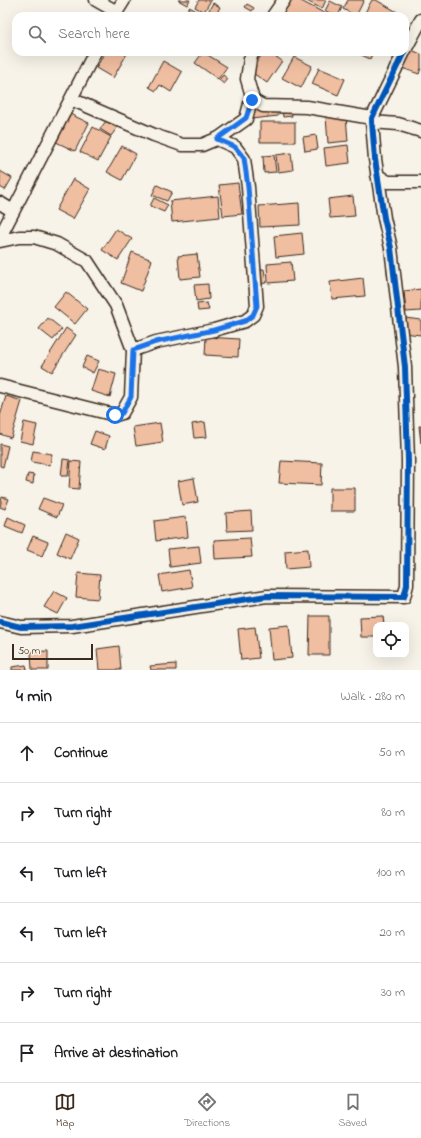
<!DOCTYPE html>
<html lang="en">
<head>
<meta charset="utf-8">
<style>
	:root { --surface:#fff; --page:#f6f6f6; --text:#202124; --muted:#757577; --line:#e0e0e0; --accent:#3b2a1e }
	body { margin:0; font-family:"Indie Flower",sans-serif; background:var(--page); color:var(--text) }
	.controls { position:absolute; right:12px; bottom:12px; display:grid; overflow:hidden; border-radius:8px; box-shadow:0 4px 16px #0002 }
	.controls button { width:36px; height:36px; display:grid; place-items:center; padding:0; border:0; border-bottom:1px solid var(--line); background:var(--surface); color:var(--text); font:20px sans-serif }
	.scale { position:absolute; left:12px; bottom:10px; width:81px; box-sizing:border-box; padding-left:4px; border:2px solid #3b2a1e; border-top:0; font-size:11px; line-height:14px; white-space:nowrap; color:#3b2a1e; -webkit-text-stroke:3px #f7f3e8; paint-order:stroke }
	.stop { position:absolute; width:12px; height:12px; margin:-9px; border:3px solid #1a73e8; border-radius:50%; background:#fff }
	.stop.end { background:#1a73e8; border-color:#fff; box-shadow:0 1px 4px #0008 }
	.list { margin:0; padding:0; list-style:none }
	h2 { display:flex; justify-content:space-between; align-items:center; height:52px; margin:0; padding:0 16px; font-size:17px }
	h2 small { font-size:13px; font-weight:400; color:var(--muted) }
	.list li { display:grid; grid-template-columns:26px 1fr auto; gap:12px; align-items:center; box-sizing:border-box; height:60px; padding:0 16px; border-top:1px solid var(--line) }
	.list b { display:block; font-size:15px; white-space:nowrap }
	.list em { font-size:13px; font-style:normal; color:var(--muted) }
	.icon { flex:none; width:22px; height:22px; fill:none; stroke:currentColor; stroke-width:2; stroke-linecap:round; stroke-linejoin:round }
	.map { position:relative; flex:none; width:421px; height:670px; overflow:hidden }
	.search { position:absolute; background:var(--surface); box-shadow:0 4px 16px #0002; left:12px; right:12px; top:12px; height:44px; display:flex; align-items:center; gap:10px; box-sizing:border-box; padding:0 14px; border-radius:12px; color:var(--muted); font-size:15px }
	.sheet { height:412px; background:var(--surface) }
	nav { display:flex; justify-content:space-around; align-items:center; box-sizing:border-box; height:56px; border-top:1px solid var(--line); background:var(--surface); font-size:11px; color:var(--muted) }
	nav a { display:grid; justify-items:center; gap:2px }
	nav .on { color:var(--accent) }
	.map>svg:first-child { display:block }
</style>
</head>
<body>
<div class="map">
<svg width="421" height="670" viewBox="0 0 421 670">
	<rect width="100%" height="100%" fill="#f7f3e8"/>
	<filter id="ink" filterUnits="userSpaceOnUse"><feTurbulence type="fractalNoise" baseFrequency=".025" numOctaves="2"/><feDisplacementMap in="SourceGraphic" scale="8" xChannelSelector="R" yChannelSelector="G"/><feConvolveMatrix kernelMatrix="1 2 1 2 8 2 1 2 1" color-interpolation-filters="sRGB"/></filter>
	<g filter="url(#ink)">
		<path fill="#f0bea1" stroke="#3b2a1e" d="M178,0h12l-3,5z
			M199,0h12l-7,12 -9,-5z
			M287,0h12l29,15 -43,1 -5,-3z
			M305,0h21l-4,9z
			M348,0h16l-8,16 -13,-7z
			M372,0h4l23,13 -2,3h-34z
			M330,1l12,6 -4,9 -13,-5z
			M213,3l7,4 -4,8 -7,-5z
			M247,4l7,4 -2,3 -7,-4z
			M189,7l6,3 -3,6h-7z
			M196,11l11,5h-13z
			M409,49l12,5v14l-2,6 -17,-6z
			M105,52h23l-15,26 -17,-10z
			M203,52l24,15 -9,12 -23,-16z
			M264,52h5l13,9 -15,22 -17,-12z
			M355,52h18l-3,7z
			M294,57l18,9 -11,22 -19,-10z
			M163,61l19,11 -11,20 -11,-7 -4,6 -7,-4z
			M319,68l26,11 -7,16 -26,-11z
			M223,75l5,4 -4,5 -5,-4z
			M277,107l1,9 -27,3 -1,-8z
			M291,108l1,8 -9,1 -1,-8z
			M70,114l19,9 -14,28 -19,-9z
			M346,116l2,25 -20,2 -2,-26z
			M106,121l11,7 -6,8 -11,-7z
			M260,122h35v20h-35z
			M93,127l18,10 -13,24 -18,-9z
			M316,135l2,14 -13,2 -2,-14z
			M348,145l2,18 -24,3 -2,-18z
			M122,146l14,8 -14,26 -15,-8z
			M291,153l2,17 -15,2 -2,-17z
			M274,155l2,17 -12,1 -1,-17z
			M0,171l12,7 -7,12 -5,-3z
			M73,179l17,10 -17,30 -17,-9z
			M238,183l4,31 -19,2 -4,-31z
			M157,185l15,7 -5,9 -15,-6z
			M218,196l2,21 -48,5 -2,-21z
			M353,196l2,20 -25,2 -2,-19z
			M154,198l14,7 -4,7 -14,-6z
			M299,203l1,22 -40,2 -1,-21z
			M116,229l16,10 -14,21 -16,-10z
			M302,233l2,21 -28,3 -2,-21z
			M132,252l20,8 -11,31 -20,-8z
			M197,254l3,23 -20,2 -2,-23z
			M291,262l2,19 -25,2 -1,-19z
			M264,269l2,14 -7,1 -2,-14z
			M363,278l2,18 -33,3 -2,-17z
			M208,284l1,15 -13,2 -2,-16z
			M421,289v22l-15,1 -2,-21z
			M66,292l21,17 -12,15 -21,-17z
			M207,303l2,7 -11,1 -1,-7z
			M48,318l14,11 -9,11 -14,-11z
			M405,318l16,2v15l-18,-2z
			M66,328l10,7 -24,37 -10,-6z
			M206,337l33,2 -1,18 -33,-2z
			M87,356l12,5 -6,12 -11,-6z
			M98,369l18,5 -6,23 -19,-6z
			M6,396l16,5 -11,37 -11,-4v-18z
			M24,422l13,3 -4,19 -13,-3z
			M205,422l2,15 -13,1 -2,-14z
			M160,423l3,19 -27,4 -3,-19z
			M419,426h2v17z
			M95,431l14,5 -4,13 -15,-5z
			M0,444l8,2 -5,21 -3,-1z
			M33,451l19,3 -2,11 -19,-3z
			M63,459l7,1 -2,16h-7z
			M71,461l10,1 -2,27 -10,-1z
			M281,461l41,2 -1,22 -42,-2z
			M28,474l6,1 -1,9 -7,-2z
			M194,478l4,24 -16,3 -4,-24z
			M330,488h25v23h-25z
			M2,497l7,2 -4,10 -5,-2z
			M43,498l19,7 -5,12 -19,-8z
			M251,511l1,19 -25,1 -1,-18z
			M8,517l17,8 -3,8 -17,-7z
			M186,517l2,20 -32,4 -2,-20z
			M66,532l13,6 -9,21 -13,-6z
			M33,536l15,6 -6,14 -15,-6z
			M250,538l2,19 -37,2 -1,-19z
			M199,546l2,17 -31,4 -2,-18z
			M308,549l1,18 -23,2 -1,-18z
			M189,570l3,17 -30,5 -3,-17z
			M78,573l22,2 -2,24 -22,-2z
			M54,591l13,7 -9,16 -14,-7z
			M310,616h19v39h-20z
			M383,616l1,9h-8v12h-15l-1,-20z
			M289,625l3,33 -20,2 -3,-33z
			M255,627l4,31 -18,2 -3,-31z
			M119,646l2,24h-22l-2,-21z
			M48,651v19h-16l-1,-18z
			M176,664v6h-25l-1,-4z
			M26,665l1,5h-15v-3z"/>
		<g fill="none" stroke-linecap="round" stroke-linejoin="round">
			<g stroke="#3b2a1e" stroke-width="15">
				<path id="minor" d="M96,0l21,12
					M114,16l10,-16
					M273,16l11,-16
					M405,50l16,-30
					M71,99l83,36 28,10h20l17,-7 27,-19 6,-23 -5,-17 3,-20 3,-7
					M252,100l11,6 44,1 65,11
					M372,122l26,2 23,7
					M377,175l11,7h33
					M0,203l13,8
					M0,237l95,-185
					M0,241l19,-4h15l23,7 30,17 29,44 17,45 -2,47 -9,16 -7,2 -115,-29
					M133,350l23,-8 58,-12 31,-9 8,-6 4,-9 -9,-119 -4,-28 -9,-12 -18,-8
					M0,622l21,5 51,-1 195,-30 137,1 3,-12 1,-124 -3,-94 -14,-119 -7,-30 -9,-59 -3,-37v-4l32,-66"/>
			</g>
			<use href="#minor" stroke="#f7f3e8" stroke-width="12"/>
			<g stroke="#f7f3e8" stroke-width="8">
				<path id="cycleway" d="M0,622l21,5 51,-1 195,-30 137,1 3,-12 1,-124 -3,-94 -14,-119 -7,-30 -9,-59 -3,-37v-4l32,-66"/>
			</g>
			<use href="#cycleway" stroke="#0057b8" stroke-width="6"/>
		</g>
	</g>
	<g fill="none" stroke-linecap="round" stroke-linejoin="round" filter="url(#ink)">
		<path stroke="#1a73e8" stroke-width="5" d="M115,415l7,-2 9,-16 2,-47 23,-8 58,-12 31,-9 8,-6 4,-9 -9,-119 -4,-29 -9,-11 -18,-8 29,-21 6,-18"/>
	</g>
</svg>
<div class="controls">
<button><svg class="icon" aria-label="locate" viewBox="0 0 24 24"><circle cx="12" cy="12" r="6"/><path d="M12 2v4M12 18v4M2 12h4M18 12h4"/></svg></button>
</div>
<div class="scale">50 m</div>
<div class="stop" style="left:115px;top:415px"></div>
<div class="stop end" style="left:252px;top:100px"></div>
<div class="search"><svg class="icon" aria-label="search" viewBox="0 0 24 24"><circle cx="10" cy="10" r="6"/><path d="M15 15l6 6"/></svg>Search here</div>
</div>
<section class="sheet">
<h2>4 min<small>Walk · 280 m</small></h2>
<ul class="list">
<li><svg class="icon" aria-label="ahead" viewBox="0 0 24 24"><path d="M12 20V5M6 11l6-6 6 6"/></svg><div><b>Continue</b></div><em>50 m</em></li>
<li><svg class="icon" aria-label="right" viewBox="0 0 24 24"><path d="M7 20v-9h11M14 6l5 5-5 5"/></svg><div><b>Turn right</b></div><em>80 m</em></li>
<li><svg class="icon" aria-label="left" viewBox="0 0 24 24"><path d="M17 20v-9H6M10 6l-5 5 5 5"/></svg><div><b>Turn left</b></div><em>100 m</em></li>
<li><svg class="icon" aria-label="left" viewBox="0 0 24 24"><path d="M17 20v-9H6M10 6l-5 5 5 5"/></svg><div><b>Turn left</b></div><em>20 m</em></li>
<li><svg class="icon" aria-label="right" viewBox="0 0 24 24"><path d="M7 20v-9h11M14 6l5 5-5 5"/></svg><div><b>Turn right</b></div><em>30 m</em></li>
<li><svg class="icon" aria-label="arrive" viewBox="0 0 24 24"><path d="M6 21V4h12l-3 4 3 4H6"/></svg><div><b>Arrive at destination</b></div></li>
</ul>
</section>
<nav>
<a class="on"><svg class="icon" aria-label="map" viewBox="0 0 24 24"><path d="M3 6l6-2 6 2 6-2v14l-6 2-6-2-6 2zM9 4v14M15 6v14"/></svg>Map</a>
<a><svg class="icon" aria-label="directions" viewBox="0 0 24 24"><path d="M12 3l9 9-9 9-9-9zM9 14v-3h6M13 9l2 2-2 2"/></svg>Directions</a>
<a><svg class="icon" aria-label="saved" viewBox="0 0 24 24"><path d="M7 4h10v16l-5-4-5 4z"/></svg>Saved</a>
</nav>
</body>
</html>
